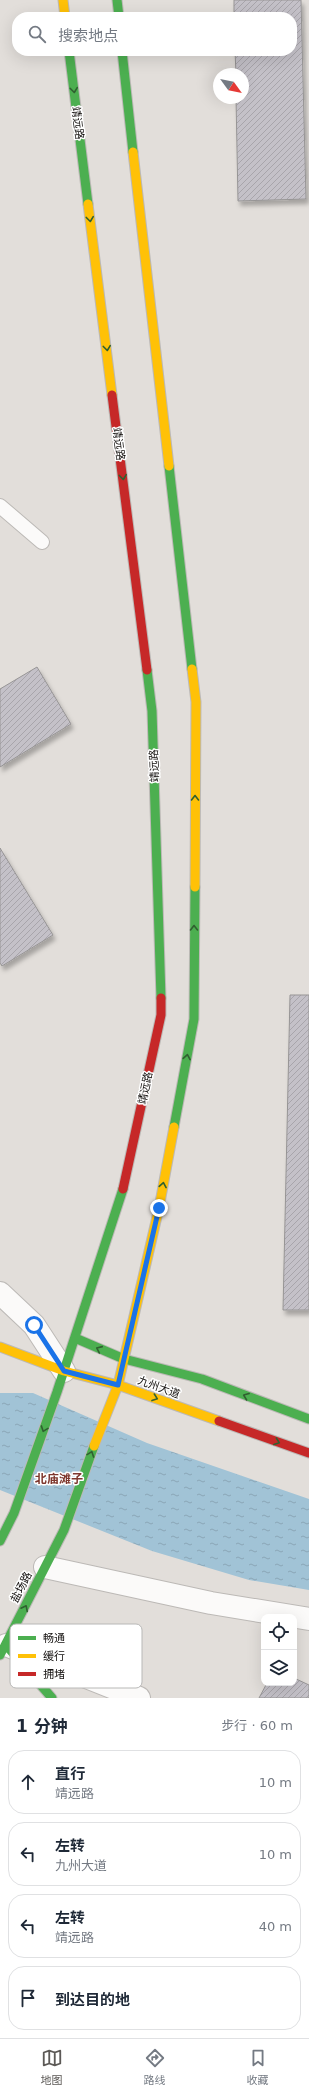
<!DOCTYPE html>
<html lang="zh">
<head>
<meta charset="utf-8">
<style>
	:root { --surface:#fff; --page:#f6f6f7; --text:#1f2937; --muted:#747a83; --line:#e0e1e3; --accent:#5c5956 }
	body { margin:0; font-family:"DejaVu Sans","Noto Sans SC",sans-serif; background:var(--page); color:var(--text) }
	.controls { position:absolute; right:12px; bottom:12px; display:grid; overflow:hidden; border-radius:8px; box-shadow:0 4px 16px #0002 }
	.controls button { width:36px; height:36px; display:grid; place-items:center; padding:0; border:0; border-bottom:1px solid var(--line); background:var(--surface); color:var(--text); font:20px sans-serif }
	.compass { position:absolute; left:213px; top:68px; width:36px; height:36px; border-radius:50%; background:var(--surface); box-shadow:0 4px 16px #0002; rotate:123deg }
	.stop { position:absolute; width:12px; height:12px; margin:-9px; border:3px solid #1a73e8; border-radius:50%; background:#fff }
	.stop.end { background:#1a73e8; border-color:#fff; box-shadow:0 1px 4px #0008 }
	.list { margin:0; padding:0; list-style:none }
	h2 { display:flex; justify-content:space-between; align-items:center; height:52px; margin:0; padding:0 16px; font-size:17px }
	h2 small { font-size:13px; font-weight:400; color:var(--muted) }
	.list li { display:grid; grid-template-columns:26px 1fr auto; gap:12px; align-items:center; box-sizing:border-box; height:64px; margin:0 8px 8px; padding:0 8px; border:1px solid var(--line); border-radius:16px }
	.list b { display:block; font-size:15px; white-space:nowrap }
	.list p { margin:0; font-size:13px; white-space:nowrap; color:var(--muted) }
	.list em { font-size:13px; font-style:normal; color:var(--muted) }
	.icon { flex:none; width:22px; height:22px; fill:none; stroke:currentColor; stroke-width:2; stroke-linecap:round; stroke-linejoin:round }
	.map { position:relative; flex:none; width:309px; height:1698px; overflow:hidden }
	.search { position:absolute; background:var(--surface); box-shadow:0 4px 16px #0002; left:12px; right:12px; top:12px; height:44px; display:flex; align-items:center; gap:10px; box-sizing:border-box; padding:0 14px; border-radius:16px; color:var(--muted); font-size:15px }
	.sheet { height:340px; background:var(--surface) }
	nav { display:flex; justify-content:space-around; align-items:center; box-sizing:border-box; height:56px; border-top:1px solid var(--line); background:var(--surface); font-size:11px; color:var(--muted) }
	nav a { display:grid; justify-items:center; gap:2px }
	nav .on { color:var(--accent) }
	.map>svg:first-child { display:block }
</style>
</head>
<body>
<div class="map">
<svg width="309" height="1698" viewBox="0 0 309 1698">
	<defs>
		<pattern id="water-ripples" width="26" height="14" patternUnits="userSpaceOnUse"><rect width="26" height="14" fill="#a1c3d6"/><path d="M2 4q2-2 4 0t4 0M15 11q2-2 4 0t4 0" fill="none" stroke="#8aa6b6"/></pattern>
		<pattern id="building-hatch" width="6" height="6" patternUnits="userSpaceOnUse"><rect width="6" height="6" fill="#c4c1c8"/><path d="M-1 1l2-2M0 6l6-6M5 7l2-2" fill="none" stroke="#a8a5ab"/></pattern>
		<filter id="shadow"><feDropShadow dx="2.5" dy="4.5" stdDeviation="2" flood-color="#0004"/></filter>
	</defs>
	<rect width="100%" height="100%" fill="#e2deda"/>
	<path fill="url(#water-ripples)" d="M0,1393h33l114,50 162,56v91l-60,-10 -97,-29 -152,-61z"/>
	<path fill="url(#building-hatch)" stroke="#979595" filter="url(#shadow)" d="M234,0h67l5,199 -68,2 -2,-103h7v-24h-7l-1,-23h57v-34h-58z
		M37,667l34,57 -71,43v-78z
		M0,848l53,87 -51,31 -2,-3z
		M290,995h19v315h-26z
		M294,1678l15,7v13h-50l8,-15h27z"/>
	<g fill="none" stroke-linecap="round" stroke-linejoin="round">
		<g stroke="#bcb9b6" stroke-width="16">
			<path id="lane" d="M0,506l42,36"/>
		</g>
		<g stroke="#bcb9b6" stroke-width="24">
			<path id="street" d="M0,1293l34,32 30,46
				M45,1567l166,36 98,16
				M6,1645l133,53"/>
		</g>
		<g stroke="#bcb9b6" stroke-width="11">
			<path id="fast" d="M117,0l2,17
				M69,51l19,153
				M122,51l11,101
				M169,466l23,203
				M147,670l5,41 9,287
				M174,1127l20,-108 1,-132
				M75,1338l49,21 78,20 107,40
				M0,1541l14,-28 43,-121 66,-203
				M6,1645l46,53
				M0,1655l64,-125 30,-84"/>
		</g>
		<g stroke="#bcb9b6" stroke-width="11">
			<path id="slow" d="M63,0l2,17
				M133,152l36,314
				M88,204l24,191
				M192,669l4,33 -1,185
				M0,1347l64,24 54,14 101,36
				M94,1446l24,-61 41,-177 15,-81"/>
		</g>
		<g stroke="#bcb9b6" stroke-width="11">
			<path id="jam" d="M112,395l35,275
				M123,1189l38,-174v-17
				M219,1421l90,32"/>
		</g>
		<use href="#lane" stroke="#fbfaf9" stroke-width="14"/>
		<use href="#street" stroke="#fbfaf9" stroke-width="22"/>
		<use href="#fast" stroke="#4caf50" stroke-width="9"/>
		<use href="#slow" stroke="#ffc107" stroke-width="9"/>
		<use href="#jam" stroke="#c62828" stroke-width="9"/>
	</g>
	<defs><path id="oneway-chevron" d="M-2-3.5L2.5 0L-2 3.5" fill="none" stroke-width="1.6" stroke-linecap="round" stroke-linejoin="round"/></defs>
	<g stroke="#306030">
		<use href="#oneway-chevron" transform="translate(74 90) rotate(83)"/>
		<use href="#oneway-chevron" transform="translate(90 219) rotate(83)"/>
		<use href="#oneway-chevron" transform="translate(107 348) rotate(83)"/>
		<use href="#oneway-chevron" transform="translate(123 477) rotate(83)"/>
		<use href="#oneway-chevron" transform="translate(195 798) rotate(-90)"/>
		<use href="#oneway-chevron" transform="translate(194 928) rotate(-90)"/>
		<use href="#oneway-chevron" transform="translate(187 1057) rotate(-80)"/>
		<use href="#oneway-chevron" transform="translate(163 1185) rotate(-80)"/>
		<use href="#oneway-chevron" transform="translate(99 1349) rotate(-156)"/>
		<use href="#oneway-chevron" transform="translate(246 1396) rotate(-159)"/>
		<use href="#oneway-chevron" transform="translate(155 1398) rotate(20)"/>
		<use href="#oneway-chevron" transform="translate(44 1429) rotate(110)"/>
		<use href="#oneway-chevron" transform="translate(277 1442) rotate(20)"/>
		<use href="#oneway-chevron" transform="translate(91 1454) rotate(-70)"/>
		<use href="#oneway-chevron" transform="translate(25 1608) rotate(-63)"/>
	</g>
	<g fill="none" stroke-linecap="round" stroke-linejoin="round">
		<path stroke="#1a73e8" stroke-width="5" d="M34,1325l30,46 54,14 41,-177"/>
	</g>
	<g text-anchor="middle" stroke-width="3" stroke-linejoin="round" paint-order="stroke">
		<g font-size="11" fill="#14110f" stroke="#fff">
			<text transform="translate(78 123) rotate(83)" y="4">靖远路</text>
			<text transform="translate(119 444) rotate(83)" y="4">靖远路</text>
			<text transform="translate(154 766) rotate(-92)" y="4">靖远路</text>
			<text transform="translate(145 1088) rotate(-78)" y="4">靖远路</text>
			<text transform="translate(159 1387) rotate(20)" y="4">九州大道</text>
			<text transform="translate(21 1587) rotate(-63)" y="4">盐场路</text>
		</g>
		<g font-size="12" font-weight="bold" fill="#7e372e" stroke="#fff">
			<text x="59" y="1483">北庙滩子</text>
		</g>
	</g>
	<rect x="10" y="1624" width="132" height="64" rx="6" fill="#fff" stroke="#b8b8b7" stroke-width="1"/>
	<rect x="18" y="1636" width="18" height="4" fill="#4caf50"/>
	<rect x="18" y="1654" width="18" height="4" fill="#ffc107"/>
	<rect x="18" y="1672" width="18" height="4" fill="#c62828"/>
	<g font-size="11" fill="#14110f">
		<text x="43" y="1642">畅通</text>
		<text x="43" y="1660">缓行</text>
		<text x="43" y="1678">拥堵</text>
	</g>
</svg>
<div class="controls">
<button><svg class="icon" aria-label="locate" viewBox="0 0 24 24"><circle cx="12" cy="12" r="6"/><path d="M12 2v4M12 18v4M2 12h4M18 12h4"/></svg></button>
<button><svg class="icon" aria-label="layers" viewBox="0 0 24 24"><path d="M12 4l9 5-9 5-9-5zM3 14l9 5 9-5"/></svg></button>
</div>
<svg class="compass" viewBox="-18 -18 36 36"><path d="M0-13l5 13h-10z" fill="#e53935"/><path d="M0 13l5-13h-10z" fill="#747a83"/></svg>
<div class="stop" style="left:34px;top:1325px"></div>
<div class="stop end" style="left:159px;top:1208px"></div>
<div class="search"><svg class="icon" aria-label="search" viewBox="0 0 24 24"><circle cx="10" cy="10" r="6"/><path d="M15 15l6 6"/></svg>搜索地点</div>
</div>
<section class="sheet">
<h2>1 分钟<small>步行 · 60 m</small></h2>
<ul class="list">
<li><svg class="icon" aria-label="ahead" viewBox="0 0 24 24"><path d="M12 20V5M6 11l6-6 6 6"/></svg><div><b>直行</b><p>靖远路</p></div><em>10 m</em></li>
<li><svg class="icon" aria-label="left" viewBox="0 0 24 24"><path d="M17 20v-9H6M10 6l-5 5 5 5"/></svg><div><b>左转</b><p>九州大道</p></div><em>10 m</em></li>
<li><svg class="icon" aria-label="left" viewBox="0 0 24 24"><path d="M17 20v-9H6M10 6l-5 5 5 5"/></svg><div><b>左转</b><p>靖远路</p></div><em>40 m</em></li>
<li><svg class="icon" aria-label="arrive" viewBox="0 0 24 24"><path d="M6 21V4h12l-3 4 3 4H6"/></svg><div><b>到达目的地</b></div></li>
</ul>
</section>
<nav>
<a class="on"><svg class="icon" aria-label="map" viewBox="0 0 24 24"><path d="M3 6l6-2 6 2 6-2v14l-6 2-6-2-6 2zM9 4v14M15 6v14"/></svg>地图</a>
<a><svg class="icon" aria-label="directions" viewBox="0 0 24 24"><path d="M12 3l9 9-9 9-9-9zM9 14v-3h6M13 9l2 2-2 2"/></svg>路线</a>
<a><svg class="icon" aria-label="saved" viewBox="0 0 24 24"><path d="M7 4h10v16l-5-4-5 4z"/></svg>收藏</a>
</nav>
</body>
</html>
